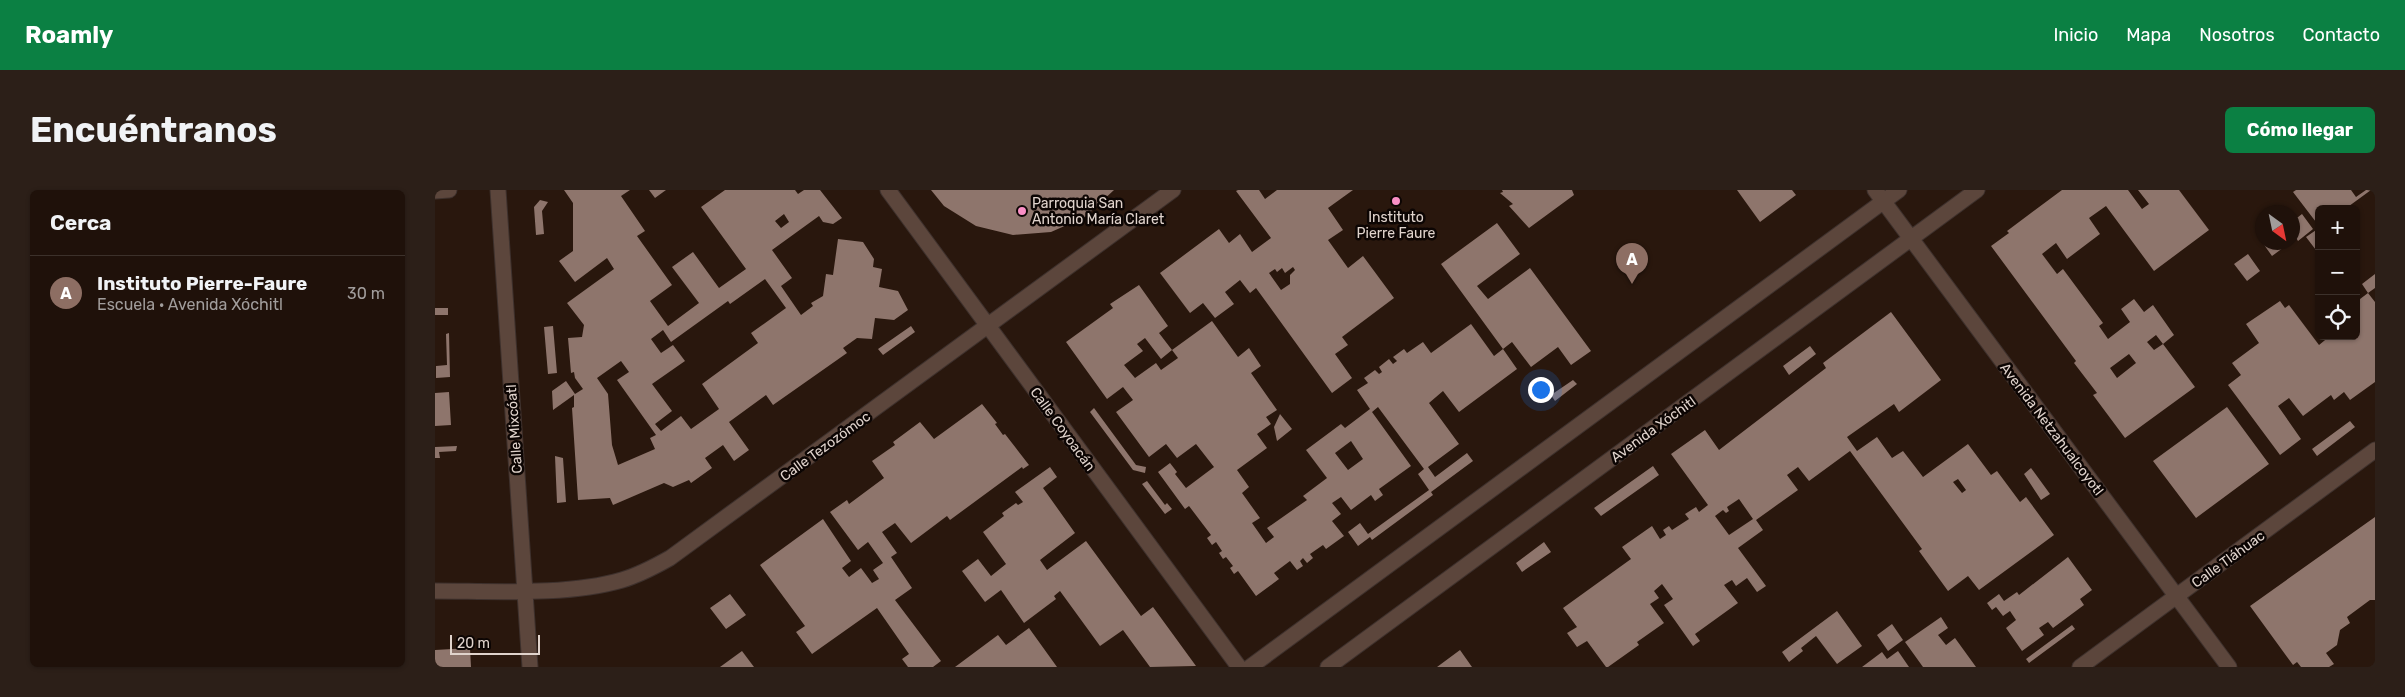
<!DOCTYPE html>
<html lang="es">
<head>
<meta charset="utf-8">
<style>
	:root { --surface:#1f110a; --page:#2c1f18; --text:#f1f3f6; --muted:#a19d9c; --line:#3c312b; --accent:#0b8043 }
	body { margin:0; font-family:Rubik,sans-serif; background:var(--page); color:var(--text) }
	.controls { position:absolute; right:15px; top:15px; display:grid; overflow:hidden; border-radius:8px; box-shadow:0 1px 4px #0004 }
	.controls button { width:45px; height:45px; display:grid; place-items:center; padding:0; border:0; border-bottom:1px solid var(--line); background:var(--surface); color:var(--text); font:25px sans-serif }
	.compass { position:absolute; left:1820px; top:15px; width:45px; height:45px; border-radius:50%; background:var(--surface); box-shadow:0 1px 4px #0004; rotate:147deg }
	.scale { position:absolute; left:15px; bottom:12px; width:90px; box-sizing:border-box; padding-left:5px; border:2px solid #e0d3cc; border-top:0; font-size:14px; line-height:18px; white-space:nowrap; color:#e0d3cc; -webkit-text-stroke:4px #0c0503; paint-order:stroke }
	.you { position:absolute; left:1105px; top:199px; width:18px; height:18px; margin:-12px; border:4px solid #fff; border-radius:50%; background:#1a73e8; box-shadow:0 0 0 8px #1a73e833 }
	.badge { display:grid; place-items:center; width:32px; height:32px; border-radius:50%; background:var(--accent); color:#fff; font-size:16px; font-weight:700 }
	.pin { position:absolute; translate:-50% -41px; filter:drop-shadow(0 1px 2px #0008) }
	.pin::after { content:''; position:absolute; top:26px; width:18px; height:15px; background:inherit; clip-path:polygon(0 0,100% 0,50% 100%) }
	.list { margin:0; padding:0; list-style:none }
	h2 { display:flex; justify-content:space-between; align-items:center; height:65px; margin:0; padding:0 20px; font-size:21px }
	h2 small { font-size:16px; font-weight:400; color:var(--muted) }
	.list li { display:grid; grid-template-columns:32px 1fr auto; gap:15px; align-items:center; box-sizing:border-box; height:75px; padding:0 20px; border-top:1px solid var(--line) }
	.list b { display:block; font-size:19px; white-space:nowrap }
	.list p { margin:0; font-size:16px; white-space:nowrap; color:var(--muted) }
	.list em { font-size:16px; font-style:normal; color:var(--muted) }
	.icon { flex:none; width:28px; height:28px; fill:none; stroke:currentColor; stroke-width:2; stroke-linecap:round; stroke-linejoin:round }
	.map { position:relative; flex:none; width:1940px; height:477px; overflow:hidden; border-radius:8px }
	header { display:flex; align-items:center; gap:30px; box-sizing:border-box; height:70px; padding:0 25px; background:var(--accent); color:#fff }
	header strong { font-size:24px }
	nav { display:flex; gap:28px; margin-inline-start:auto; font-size:18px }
	.intro { display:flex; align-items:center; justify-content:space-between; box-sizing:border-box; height:120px; padding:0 30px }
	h1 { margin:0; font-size:35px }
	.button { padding:12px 22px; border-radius:8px; background:var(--accent); color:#fff; font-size:18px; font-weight:700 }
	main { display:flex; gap:30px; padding:0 30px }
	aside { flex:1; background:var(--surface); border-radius:8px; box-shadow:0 1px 4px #0004 }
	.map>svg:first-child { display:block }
</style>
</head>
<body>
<header>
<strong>Roamly</strong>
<nav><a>Inicio</a><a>Mapa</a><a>Nosotros</a><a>Contacto</a></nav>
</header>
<div class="intro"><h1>Encuéntranos</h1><a class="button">Cómo llegar</a></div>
<main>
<aside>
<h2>Cerca<small></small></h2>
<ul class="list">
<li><span class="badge" style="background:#8d6e63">A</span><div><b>Instituto Pierre-Faure</b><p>Escuela · Avenida Xóchitl</p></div><em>30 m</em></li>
</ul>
</aside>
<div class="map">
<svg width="1940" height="477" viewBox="0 0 1940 477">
	<rect width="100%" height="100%" fill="#29170d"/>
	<path fill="#8e756c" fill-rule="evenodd" d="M129,0h66l-9,6 24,35 -8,5 35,49 -22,16 18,25 31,-23 -27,-36 21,-15 26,36 27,-19 -45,-62 24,-17h70l3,4 6,-4h16l22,28 -9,6 -10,-2 -4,-6 -47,34 20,28 -11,8 20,29 12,-9 -2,-3 12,-7 3,-22 7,1 5,-36 25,3 11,17 -1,8 9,2 -3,18 19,4 10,19 -14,10 -19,-2 -3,21 -15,-1 -14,10 4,5 -74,52 -7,-10 -37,27 20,28 -15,11 -11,-16 -18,13 7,10 -21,15 -2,-3 -16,7 -9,-4 -51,22 -3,-7 -32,2 -6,-92 2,-1v-12l-21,15 -1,-19 14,-10 9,13 8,-5 -8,-11 -1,-6 -3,1 -3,-35 14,-1 2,-12 -17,-22 47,-34 -7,-11 -32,24 -16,-21 14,-10v-48zM349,24l5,8 -8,6 -6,-7zM330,89l21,29 -35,25 7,10 -56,41 17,25 -28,20 -10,-13 -20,15 -6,-7 17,-13 -20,-27 33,-23 -12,-16 -12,8 -10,-14 12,-9 8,12 57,-41 2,3zM186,171l8,11 -12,8 39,55 -6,3 5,11 -37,16 -6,-20 -4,-51 -11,-16z
		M214,0h17l-11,8z
		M496,0h183l-29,27 -34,15 -38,3 -37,-9 -32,-20z
		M803,0h21l6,9 12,-9h76l-25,18 15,22 -15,10 20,28 15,-12 31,42 -52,39 6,8 -13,9 17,24 -20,15 -76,-105 -6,5 -10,-13 -15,12 9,12 -19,14 -12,-15 -13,10 -30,-40 59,-44 10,14 11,-9 12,18 19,-14 -35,-47zM858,77l2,3 -5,5v9l-9,6 -12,-17 6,-4 2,3 5,-4 3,5z
		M1067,0h70l2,5 -45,33 -20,-22 4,-2 -13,-11 3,-1z
		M1302,0h55l4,5 -36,27z
		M1627,0h66l14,19 7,-5 -11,-14h41l30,40 -55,41 -48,-65 -17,12 11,16 -33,25 -11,-16 -14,11 15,20 6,-5 40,54 -4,3 9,13 22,-17 -9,-13 13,-10 10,13 9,-7 21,30 -11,9 32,43 -70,51 -32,-43 4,-2 -23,-30 2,-2 -85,-115 18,-13 -2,-2zM1721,145l7,9 -9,6 -7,-8zM1694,164l7,9 -19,15 -7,-10z
		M1861,0h55l5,7 10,-7h5l-26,19h-26v17l-26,-34z
		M105,10l8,2 -6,9 2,23 -8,1 -2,-28z
		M1867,24l11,15 -15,12 -5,-8v-12z
		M1062,33l23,31 -43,32 11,13 42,-31 61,83 -20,14 -13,-18 -27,20 -19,-25 -9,7 -62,-85z
		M1884,38v26l-13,-17z
		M1827,52h23l2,3 -15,11z
		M1813,64l12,17 -13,10 -13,-17z
		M1940,84v14l-7,5 -6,-9z
		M704,95l29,41 -9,7 13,17 40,-29 26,36 11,-9 12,18 -10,7 26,37 -11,7 5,7 -14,10 10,14 -30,22 12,17 -7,6 18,25 -8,5 14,20 8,-6 -7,-9 40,-28 -4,-4 24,-18 -21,-28 35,-26 4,4 25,-19 -13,-19 11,-7 -4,-5 11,-8 4,4 3,-2 -3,-5 10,-8 4,5 4,-3 -4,-4 11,-8 3,4 16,-11 8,11 40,-29 23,32 9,-7 14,20 -58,43 -16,-21 -14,12 30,41 -31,23 7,10 32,-24 6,8 -42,31 2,3 -61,45 -2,-3 -12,9 -10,-14 12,-9 8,11 61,-44 -11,-16 6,-5 -46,-62 -6,5 39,54 -32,23 4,6 -8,6 -4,-6 -20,15 -10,-13 -9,6 9,11 -9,7 12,15 -18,13 -3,-4 -13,9 3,4 -6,5 -4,-5 -3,3 3,5 -6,4 -7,-9 -16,12 5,6 -23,17 -18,-25 -4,3 -4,-6 3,-2 -7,-9 -3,2 -4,-6 3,-2 -6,-9 -4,3 -5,-7 4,-3 -22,-29 -4,3 -27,-37 12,-9 7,9 -2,2 11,14 28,-21 -18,-23 -19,14 -11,-14 -17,13 -33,-45 17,-12 -10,-13 -16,12 -41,-57 47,-34 -3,-4zM710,148l16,21 11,-9 6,8 -17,12 -5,-7 -21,15 -11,-13 19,-14 -6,-7zM916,251l12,18 -15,11 -13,-17z
		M1933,103l7,9v80l-25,18 -6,-8 -10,8 -3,-5 -28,21 -14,-18 -11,8 23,33 -21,16 -52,-70 13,-10 -9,-12 27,-20 -13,-19 34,-23 5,7 4,-3 30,40 11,-9h26v-34z
		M0,118h13v7h-13z
		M1456,122l50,68 -42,32 -5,-8 -47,33 10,14 20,-14 15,21 11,-7 20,26 45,-33 23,31 6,-4 23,31 6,-5 28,38 -75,55 -11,-14 -20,15 -29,-40 3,-2 -72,-98 -41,30 -11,-14 -11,8 11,15 -42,30 7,10 -25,18 28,38 -9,6 -10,-14 -11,8 -4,-6 -8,5 14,18 -43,31 5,7 -7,5 -29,-41 9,-6 -11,-15 -8,7 5,7 -9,6 14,19 -27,19 2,3 -31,22h-2l-19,-26 -10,6 -10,-14 10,-6 -14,-19 68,-49 -9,-12 30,-21 8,13 6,-4 -3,-5 6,-4 3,4 17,-11 -4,-5 11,-7 3,5 9,-7 -37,-51 34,-24 14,20 107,-82 -3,-5zM1523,289l8,11 -4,3 -9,-11zM1304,309l14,20 -24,16 -14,-19 8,-6 3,3 3,-2 -2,-4z
		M118,136l4,47 -9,1 -4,-47z
		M476,136l4,6 -32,23 -5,-6z
		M14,143l1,44 -14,1v-12l11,-1 -1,-31z
		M1375,156l6,8 -27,21 -6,-9z
		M1138,190l4,4 -22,17 -4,-6z
		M14,202l2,33 -16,1v-33z
		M547,214l15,19 -2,1 8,11 2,-1 24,31 -6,4 -1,-2 -72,53 -3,-4 -36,27 -16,-20 -13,9 15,21 -6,4 21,31 -17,12 46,61 -8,6h-25l-6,-8 7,-5 -32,-46 -65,46 -16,-22 9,-6 -45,-61 63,-46 28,42 -9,7 7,9 12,-9 11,15 7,-4 -6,-9 10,-7 -15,-21 -10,8 -28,-38 17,-12 2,4 35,-26 -12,-17 23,-16 -2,-3 27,-20 14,17z
		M1792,217l42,57 -73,54 -43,-57z
		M659,218l42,57 10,2 -1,6 -12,-3 -43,-58z
		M845,224l12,15 -15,12 -3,-14z
		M1915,231l5,6 -38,29 -5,-7z
		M22,256l-1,5 -17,1 1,6h-5v-11z
		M120,266l8,2 3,44 -9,1z
		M1218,276l6,9 -58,41 -7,-8z
		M615,277l7,10 -14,11 32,45 -35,27 7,10 39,-29 55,75 12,-9 43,59 -46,1 -27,-37 -23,16 -40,-55 -6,5 2,3 -32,24 -23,-33 -16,12 -23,-31 16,-12 13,17 15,-12 -23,-32 21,-16 -2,-3 14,-10 2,2 5,-3 -8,-10z
		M1596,278l19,26 -9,6 -17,-26z
		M712,291l18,24 2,-2 5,6 -7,5 -23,-30z
		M1940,327v83h-5l-23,17 3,6 -10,7 -3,15 -11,8 8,11 -5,3h-28l-4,-5 -4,3 -43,-59z
		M1109,352l7,10 -29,20 -6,-9z
		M1633,367l24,33 -12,9 4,6 -31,23 -5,-6 -9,6 5,7 -22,16 -16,-23 10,-8 -6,-9 -7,5 -7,-9 -4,3 -5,-7 12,-9 5,7 13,-9 2,3z
		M295,404l16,21 -20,14 -16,-21z
		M1402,421l25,35 -25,18 -21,-28 -15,12 2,3 -14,11 -7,-10z
		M1506,427l7,11 -10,7 8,10 9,-7 21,29h-53l-18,-25z
		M1457,434l11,16 -15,11 -11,-16z
		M1637,435l3,4 -46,34 -3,-4z
		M594,438l28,39h-102l43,-32 8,10z
		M35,458l1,19h-36v-17z
		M1025,460l12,17h-35z
		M307,461l12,16h-34z
		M1463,461l11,16h-47l20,-15 5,7z"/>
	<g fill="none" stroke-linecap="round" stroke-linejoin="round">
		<g stroke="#3e312d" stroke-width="17">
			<path id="minor" d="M63,0l32,477
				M453,0l351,477
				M1440,0l354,477
				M0,1l14,-1
				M0,401c56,0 133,5 187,-11 17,-5 32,-13 48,-22l503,-368
				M815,477l649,-477
				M893,477l649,-477
				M1645,477l295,-217"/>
		</g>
		<use href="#minor" stroke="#5c463c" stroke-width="15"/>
	</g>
	<g fill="#fa8fc6" stroke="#0c0503" stroke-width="2">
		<circle cx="961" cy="11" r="5"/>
		<circle cx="587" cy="21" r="5"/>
	</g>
	<g text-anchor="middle" stroke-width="5" stroke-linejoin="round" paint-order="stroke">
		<g font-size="14" fill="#e0d3cc" stroke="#0c0503" text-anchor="start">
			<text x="597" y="18">Parroquia San<tspan x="597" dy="16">Antonio María Claret</tspan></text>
			<text x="961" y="32" text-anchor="middle">Instituto<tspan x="961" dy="16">Pierre Faure</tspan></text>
		</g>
		<g font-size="14" fill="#e0d3cc" stroke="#0c0503">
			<text transform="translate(79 239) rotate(-94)" y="5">Calle Mixcóatl</text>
			<text transform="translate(628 239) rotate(54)" y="5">Calle Coyoacán</text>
			<text transform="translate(1218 239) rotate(-36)" y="5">Avenida Xóchitl</text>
			<text transform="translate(1617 239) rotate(53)" y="5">Avenida Netzahualcoyotl</text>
			<text transform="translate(390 256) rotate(-36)" y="5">Calle Tezozómoc</text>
			<text transform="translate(1793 369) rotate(-36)" y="5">Calle Tláhuac</text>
		</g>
	</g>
</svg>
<div class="controls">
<button>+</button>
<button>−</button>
<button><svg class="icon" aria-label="locate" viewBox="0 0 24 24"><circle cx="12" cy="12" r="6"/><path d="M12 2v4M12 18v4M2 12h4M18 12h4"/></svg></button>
</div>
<svg class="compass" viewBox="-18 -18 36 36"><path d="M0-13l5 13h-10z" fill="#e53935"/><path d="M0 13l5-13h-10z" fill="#a19d9c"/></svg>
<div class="scale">20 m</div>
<div class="you"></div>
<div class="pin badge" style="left:1197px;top:94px;background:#8d6e63">A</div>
</div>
</main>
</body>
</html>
